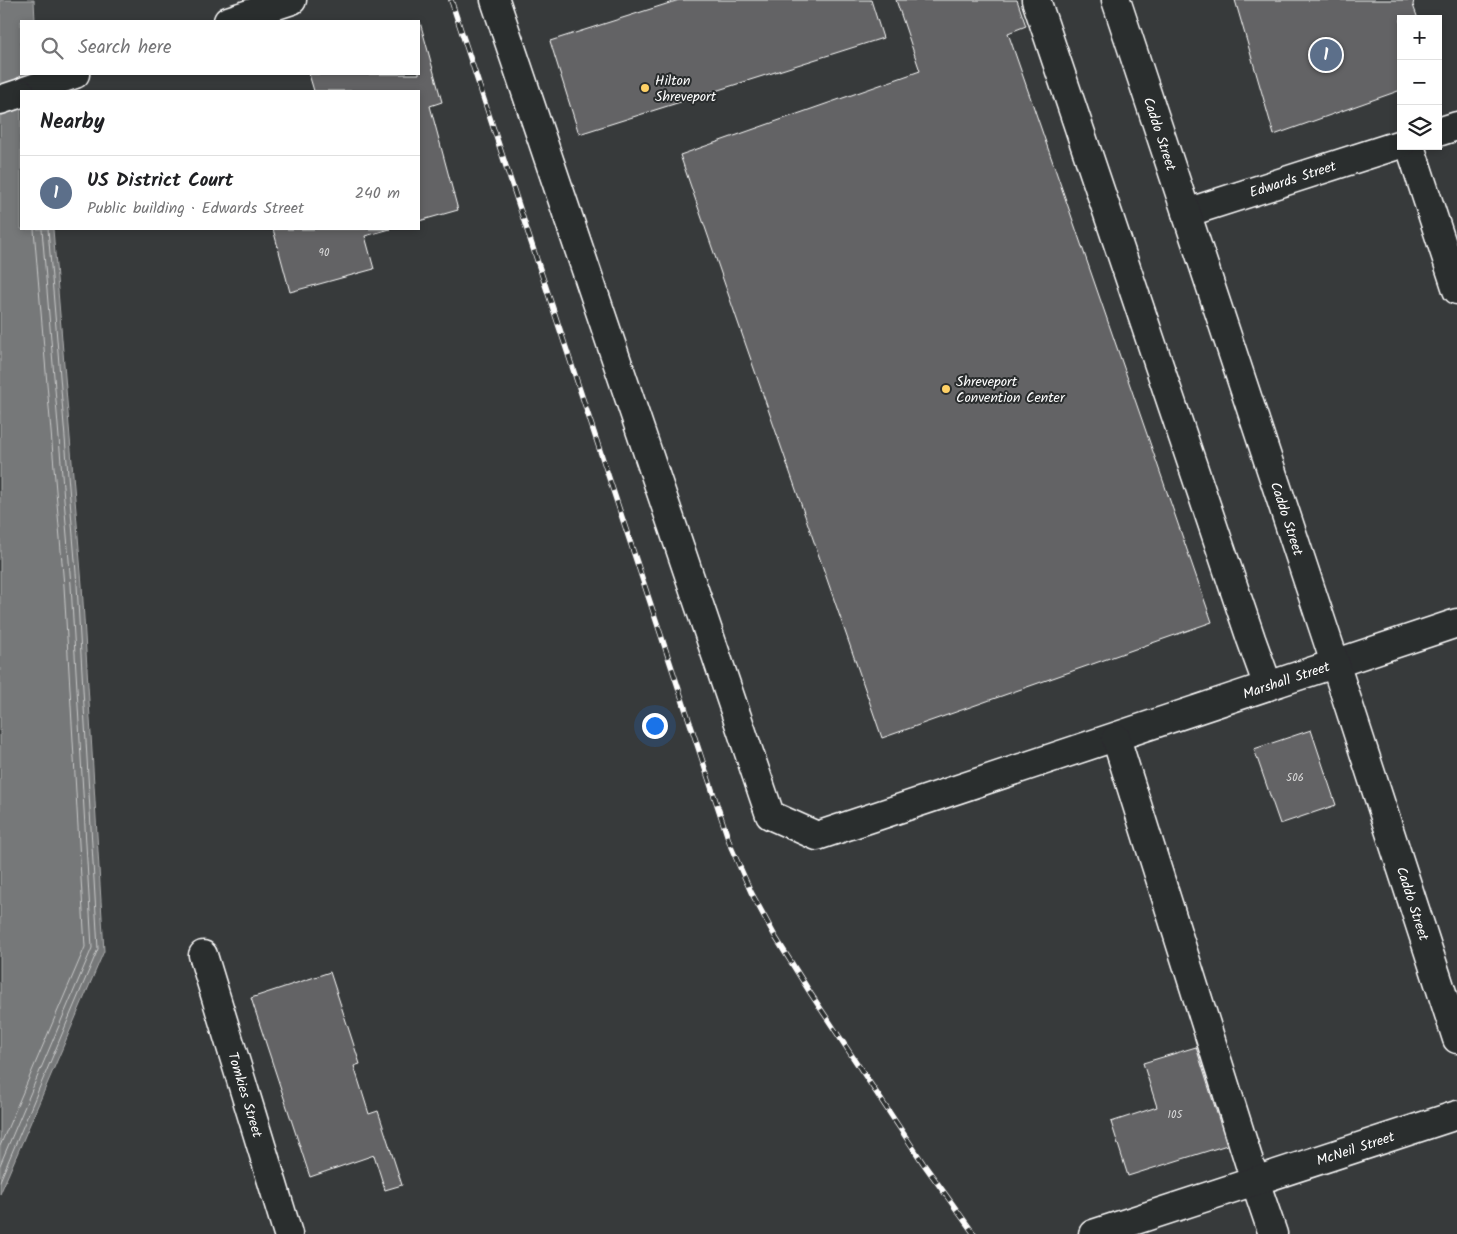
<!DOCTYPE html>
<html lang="en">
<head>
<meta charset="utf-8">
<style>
	:root { --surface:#fff; --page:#f2f2f2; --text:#202124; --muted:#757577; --line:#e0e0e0; --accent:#b45309 }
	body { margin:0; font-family:Kalam,sans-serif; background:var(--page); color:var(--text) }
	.controls { position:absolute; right:15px; top:15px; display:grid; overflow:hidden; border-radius:0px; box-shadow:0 2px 8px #0003 }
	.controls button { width:45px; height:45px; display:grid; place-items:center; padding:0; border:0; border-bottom:1px solid var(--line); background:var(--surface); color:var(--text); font:25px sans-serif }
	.you { position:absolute; left:654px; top:725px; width:18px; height:18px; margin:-12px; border:4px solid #fff; border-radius:50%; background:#1a73e8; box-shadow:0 0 0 8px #1a73e833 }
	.badge { display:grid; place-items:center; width:32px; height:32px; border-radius:50%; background:var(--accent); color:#fff; font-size:16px; font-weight:700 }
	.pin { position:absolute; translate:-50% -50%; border:2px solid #fff; box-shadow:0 1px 5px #0006 }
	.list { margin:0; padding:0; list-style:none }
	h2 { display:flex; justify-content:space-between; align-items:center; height:65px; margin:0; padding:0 20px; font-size:21px }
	h2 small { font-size:16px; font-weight:400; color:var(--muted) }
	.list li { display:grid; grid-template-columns:32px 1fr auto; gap:15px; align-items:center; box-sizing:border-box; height:75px; padding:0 20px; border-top:1px solid var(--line) }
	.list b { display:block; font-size:19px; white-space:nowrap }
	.list p { margin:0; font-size:16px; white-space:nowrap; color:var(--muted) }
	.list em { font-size:16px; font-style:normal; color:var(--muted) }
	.icon { flex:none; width:28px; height:28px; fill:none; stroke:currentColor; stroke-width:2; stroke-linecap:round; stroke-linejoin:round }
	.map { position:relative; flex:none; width:1457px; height:1234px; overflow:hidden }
	.search { position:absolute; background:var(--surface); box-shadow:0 2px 8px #0003; left:20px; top:20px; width:400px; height:55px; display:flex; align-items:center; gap:12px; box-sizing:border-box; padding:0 18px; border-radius:0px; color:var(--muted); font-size:19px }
	.panel { position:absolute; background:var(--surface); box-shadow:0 2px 8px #0003; left:20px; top:90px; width:400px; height:140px; border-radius:0px }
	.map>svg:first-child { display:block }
</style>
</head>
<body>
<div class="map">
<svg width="1457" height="1234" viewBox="0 0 1457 1234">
	<rect width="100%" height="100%" fill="#373a3b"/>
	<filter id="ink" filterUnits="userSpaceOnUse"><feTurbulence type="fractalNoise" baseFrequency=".02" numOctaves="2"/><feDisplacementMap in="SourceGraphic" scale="10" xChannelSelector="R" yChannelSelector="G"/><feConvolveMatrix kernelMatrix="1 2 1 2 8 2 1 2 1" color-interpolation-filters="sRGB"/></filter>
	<g filter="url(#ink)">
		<path fill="#767879" stroke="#adaeaf" d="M0,0h34l1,21h-14v53h19l-19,17v138h32l29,356 22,366 -104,243z"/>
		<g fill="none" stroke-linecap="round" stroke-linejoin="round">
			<path stroke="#c8c9c9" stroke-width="1" d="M0,1146l85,-199 -21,-361 -30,-357
				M0,1165l92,-217 -21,-363 -29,-356
				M0,1181l98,-232 -21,-364 -29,-356"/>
		</g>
		<path fill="#636465" stroke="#fff" d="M679,0h192l12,38 -304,96 -29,-93z
			M896,0h121l9,26 -18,7 204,589 -330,116 -202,-583 240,-84z
			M1235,0h179l-1,5 5,14h-17v71l-127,45z
			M420,22l22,80 -12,4 28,104 -39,11v-130h-105l-5,-17h110v-51z
			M273,229h117l-25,7 9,33 -84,23z
			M1311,730l25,75 -56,19 -26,-75z
			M330,972l30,92 -6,2 15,48 9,-3 24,74 -17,5 -11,-35 -64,22 -59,-179z
			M1196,1047l31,98 -99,31 -17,-54 46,-15 -14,-44z"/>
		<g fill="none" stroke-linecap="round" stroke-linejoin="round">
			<g stroke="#fff" stroke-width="31">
				<g id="minor">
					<path id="s1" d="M495,0l275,815 47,21 640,-213"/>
					<path d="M1036,0l215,639 17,47"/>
					<path d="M1438,132l19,-6"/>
					<path d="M1410,146l47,144"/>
					<path id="s2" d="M1186,213l215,-69"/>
					<path d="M1116,738l139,443 18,53"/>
					<path id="s3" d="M203,955l85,279"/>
					<path id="s4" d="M1093,1234l364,-119"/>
				</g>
			</g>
			<g stroke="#fff" stroke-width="31">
				<g id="major">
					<path id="s5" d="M1116,0l219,663 122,376"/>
					<path d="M228,21l64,-21"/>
					<path d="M25,91l50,-17"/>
					<path d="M0,100l21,-7"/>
				</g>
			</g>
			<use href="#minor" stroke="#2a2d2e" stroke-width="28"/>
			<use href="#major" stroke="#2a2d2e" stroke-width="28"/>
			<g stroke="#fff" stroke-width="5.5">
				<path id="rail" d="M451,0l280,847 20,45 25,46 35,56 112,169 51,71"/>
			</g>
			<use href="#rail" stroke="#2a2d2e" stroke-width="4" stroke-dasharray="11" stroke-linecap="butt"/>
		</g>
	</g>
	<g fill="#ffd166" stroke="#2a2d2e" stroke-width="2">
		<circle cx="645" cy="88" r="5"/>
		<circle cx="946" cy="389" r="5"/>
	</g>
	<g text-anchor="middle" stroke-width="4" stroke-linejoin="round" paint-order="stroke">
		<g font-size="11" fill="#d8d8d8">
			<text x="324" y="256">90</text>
			<text x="1295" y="781">506</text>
			<text x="1175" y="1118">105</text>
		</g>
		<g font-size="14" fill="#fff" stroke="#2a2d2e" text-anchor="start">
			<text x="655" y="85">Hilton<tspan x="655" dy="16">Shreveport</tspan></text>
			<text x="956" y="386">Shreveport<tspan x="956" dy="16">Convention Center</tspan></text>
		</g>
		<g font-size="14" fill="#fff" stroke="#2a2d2e">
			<text dy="5" stroke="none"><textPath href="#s5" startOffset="141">Caddo Street</textPath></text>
			<text dy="5" stroke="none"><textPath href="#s2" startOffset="112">Edwards Street</textPath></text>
			<text dy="5" stroke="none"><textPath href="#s5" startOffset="546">Caddo Street</textPath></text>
			<text dy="5" stroke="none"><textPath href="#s1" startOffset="1406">Marshall Street</textPath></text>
			<text dy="5" stroke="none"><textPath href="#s5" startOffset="951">Caddo Street</textPath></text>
			<text dy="5" stroke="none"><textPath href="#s3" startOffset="146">Tomkies Street</textPath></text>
			<text dy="5" stroke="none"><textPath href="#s4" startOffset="276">McNeil Street</textPath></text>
		</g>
	</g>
</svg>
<div class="controls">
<button>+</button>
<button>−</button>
<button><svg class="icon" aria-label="layers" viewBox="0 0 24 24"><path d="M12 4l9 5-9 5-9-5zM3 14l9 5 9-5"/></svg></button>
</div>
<div class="you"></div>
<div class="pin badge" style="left:1326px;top:55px;background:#5c6f8a">1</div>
<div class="search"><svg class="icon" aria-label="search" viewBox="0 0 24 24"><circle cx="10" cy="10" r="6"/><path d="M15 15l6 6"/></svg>Search here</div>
<section class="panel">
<h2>Nearby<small></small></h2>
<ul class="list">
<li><span class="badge" style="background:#5c6f8a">1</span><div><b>US District Court</b><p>Public building · Edwards Street</p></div><em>240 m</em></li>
</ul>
</section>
</div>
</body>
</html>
